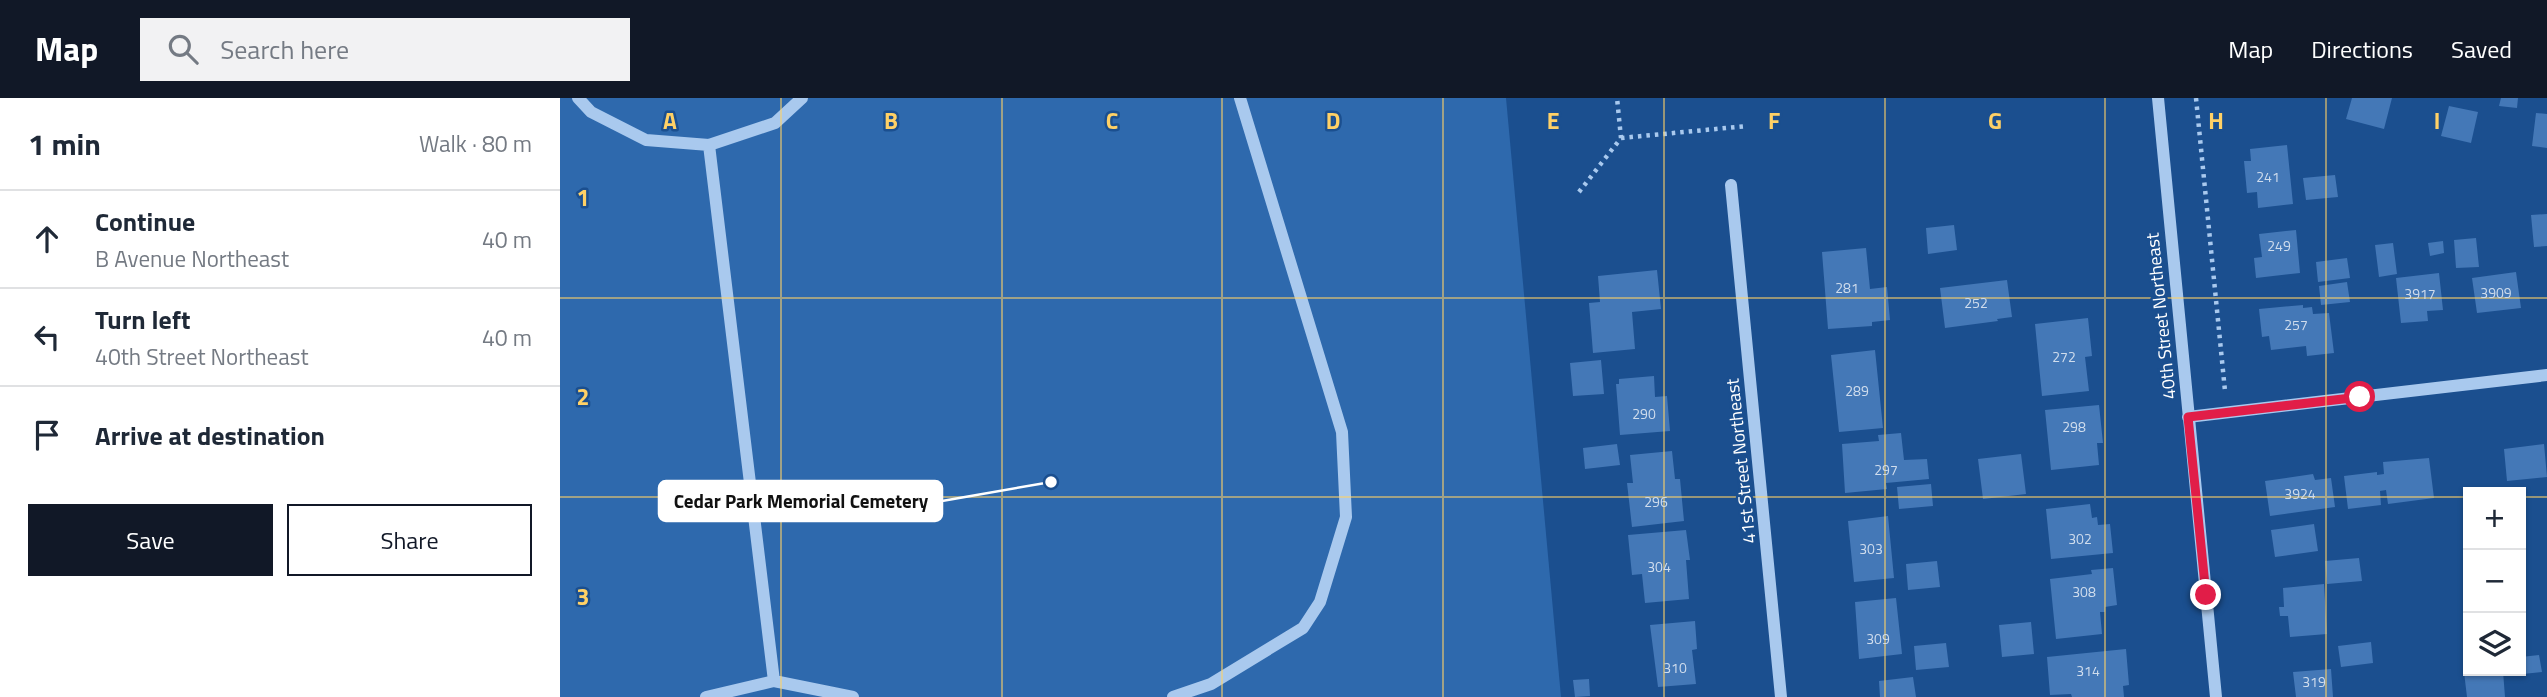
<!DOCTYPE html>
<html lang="en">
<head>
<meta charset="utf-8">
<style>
	:root { --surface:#fff; --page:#f2f2f3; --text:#1f2937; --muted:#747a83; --line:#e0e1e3; --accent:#111827 }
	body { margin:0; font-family:"Titillium Web",sans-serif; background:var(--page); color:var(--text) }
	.controls { position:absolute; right:21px; bottom:21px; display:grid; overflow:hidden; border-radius:0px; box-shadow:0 2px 5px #0004 }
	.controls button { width:63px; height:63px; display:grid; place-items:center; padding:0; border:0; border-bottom:2px solid var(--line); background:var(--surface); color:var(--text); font:35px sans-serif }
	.stop { position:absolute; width:21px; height:21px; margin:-16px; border:5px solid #e11d48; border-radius:50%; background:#fff }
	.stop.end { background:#e11d48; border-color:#fff; box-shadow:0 2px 7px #0008 }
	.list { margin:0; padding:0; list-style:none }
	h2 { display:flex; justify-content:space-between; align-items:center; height:91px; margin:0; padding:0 28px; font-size:30px }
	h2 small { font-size:23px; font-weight:400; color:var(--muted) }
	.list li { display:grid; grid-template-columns:46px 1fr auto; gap:21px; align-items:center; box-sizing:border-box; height:98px; padding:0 28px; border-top:2px solid var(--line) }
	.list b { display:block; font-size:26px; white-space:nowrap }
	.list p { margin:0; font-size:23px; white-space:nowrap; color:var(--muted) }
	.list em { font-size:23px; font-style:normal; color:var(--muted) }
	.actions { display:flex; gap:14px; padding:21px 28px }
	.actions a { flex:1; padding:16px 0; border:2px solid var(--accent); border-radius:0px; text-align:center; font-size:24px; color:var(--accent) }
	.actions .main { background:var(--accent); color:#fff }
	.icon { flex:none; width:38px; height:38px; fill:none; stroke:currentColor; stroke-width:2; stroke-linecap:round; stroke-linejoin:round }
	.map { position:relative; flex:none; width:1987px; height:599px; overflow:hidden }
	header { display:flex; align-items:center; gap:42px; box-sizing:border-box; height:98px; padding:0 35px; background:var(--accent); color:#fff }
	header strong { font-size:33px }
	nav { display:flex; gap:38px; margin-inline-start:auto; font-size:24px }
	.search { width:490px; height:63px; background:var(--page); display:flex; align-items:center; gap:18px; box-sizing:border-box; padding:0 24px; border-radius:0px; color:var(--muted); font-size:26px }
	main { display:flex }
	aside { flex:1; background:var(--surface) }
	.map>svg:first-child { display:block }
</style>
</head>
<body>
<header>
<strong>Map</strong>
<div class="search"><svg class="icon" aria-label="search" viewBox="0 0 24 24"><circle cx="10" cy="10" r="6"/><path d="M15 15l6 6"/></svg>Search here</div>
<nav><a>Map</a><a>Directions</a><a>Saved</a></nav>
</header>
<main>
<aside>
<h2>1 min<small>Walk · 80 m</small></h2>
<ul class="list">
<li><svg class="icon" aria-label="ahead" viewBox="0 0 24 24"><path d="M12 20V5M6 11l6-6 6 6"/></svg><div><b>Continue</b><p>B Avenue Northeast</p></div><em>40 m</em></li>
<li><svg class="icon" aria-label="left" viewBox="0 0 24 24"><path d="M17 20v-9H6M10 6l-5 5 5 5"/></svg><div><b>Turn left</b><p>40th Street Northeast</p></div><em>40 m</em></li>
<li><svg class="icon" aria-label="arrive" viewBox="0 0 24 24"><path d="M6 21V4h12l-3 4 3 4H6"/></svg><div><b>Arrive at destination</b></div></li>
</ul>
<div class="actions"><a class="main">Save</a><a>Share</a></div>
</aside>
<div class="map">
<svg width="1987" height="599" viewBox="0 0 1987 599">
	<rect width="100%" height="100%" fill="#1b4f8f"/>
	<path fill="#2e69ad" d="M0,0h946l55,599h-1001z"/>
	<path fill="#4478b7" d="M1792,0h40l-8,31 -38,-10z
		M1941,0h17l-1,10 -18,-2z
		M1889,8l29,6 -7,31 -30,-7z
		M1976,15l11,1v34l-15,-2z
		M1727,47l6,59 -35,4 -1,-16 -10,1 -3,-32h7l-1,-12z
		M1775,77l3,22 -32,3 -3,-22z
		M1987,116v32l-13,1 -3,-32z
		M1394,127l3,25 -29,4 -2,-26z
		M1736,132l4,43 -44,5 -2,-20 8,-1 -3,-23z
		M1916,140l3,29 -23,1 -2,-28z
		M1883,143l1,12 -14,3 -2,-13z
		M1833,145l4,31 -18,3 -4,-32z
		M1306,150l4,41 17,-2 3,33 -18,2v4l-44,3 -6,-77z
		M1787,160l3,20 -32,4 -2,-20z
		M1097,172l4,39 -29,3 3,37 -42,4 -4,-50 11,-1 -2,-26z
		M1956,174l5,36 -44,5 -5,-35z
		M1879,175l4,37 -16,1 1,10 -27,2 -5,-45z
		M1447,182l5,37 -15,2 1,2 -53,7 -5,-40z
		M1787,184l3,20 -29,3 -2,-19z
		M1743,207v3l9,-1 1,7 16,-1 5,40 -27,3 -1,-10 -35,4 -2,-14 -7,1 -3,-28z
		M1528,220l4,38 -7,1 4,34 -47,5 -7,-72z
		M1315,252l8,78 -44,4 -8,-77z
		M1041,262l3,34 -31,2 -3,-33z
		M1094,278l1,21 12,-1 3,35 -50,4 -4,-51h3v-5z
		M1539,307l4,38h-6l2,22 -48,5 -6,-60z
		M1341,335l3,27 23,-1 2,20 -43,4 1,6 -42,4 -3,-49 37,-3 -1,-6z
		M1057,346l3,21 -35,4 -2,-21z
		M1984,346l3,33 -40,4 -3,-32z
		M1112,353l3,28h5l4,42 -52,6 -5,-44h6l-3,-28z
		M1461,356l5,40 -43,5 -5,-40z
		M1869,360l5,40 -46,6 -2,-14 -6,1 1,14 -33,4 -4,-33 33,-4v3l7,-1 -1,-12z
		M1753,376l2,6 16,-2 4,29 -65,9 -5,-35z
		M1371,386l2,22 -34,3 -2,-22z
		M1530,406l2,14 5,-1 1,8 12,-1 3,29 -62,6 -5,-50z
		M1328,418l6,62 -40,4 -6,-61z
		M1754,426l4,27 -43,6 -4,-27z
		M1126,432l4,30h-4l3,39 -44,4 -3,-29 -10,1 -4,-40z
		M1799,460l3,23 -35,3 -2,-23z
		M1377,463l3,26 -32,3 -2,-26z
		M1553,470l4,37 -12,2v5h-5l2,22 -46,5 -6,-60 42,-5 -1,-4z
		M1764,486l3,50 -37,3 -2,-21h-8l-1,-9h5l-1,-19z
		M1336,500l6,56 -43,5 -4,-57z
		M1135,523l2,28 -5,1 4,34 -38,3 -8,-62z
		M1471,524l3,32 -32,3 -3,-32z
		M1811,544l2,21 -32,4 -3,-21z
		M1386,545l3,24 -33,3 -2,-24z
		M1566,551l3,36 -6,1 1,11h-52l-1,-3 -21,1 -3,-38z
		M1979,557l3,17 -19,2 -2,-17z
		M1771,571l2,28h-37l-3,-25z
		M1943,573l2,26h-38l-3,-25z
		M1353,579l3,20h-36l-1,-16z
		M1029,581l1,17 -15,1 -2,-17z"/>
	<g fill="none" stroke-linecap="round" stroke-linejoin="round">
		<path stroke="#a9c9ee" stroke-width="4.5" stroke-dasharray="3.5 5" stroke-linecap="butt" d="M1636,0l29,293
			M1061,40l126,-12
			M1019,94l42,-54 -4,-40"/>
		<path stroke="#a9c9ee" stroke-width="12" d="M18,0l13,14 55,28 63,5 66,-22 27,-25
			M1598,0l58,599
			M149,47l65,536
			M1171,87l50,512
			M1628,319l359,-42
			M146,599l68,-16 79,16
			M613,599l38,-13 92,-56 17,-26 26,-85 -4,-85 -102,-334"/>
	</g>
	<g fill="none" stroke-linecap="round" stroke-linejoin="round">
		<path stroke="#e11d48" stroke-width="9" d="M1646,497l-18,-178 172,-20"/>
	</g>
	<path fill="none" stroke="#ffd166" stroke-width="2" stroke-opacity="0.55" d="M221,0v599M442,0v599M662,0v599M883,0v599M1104,0v599M1325,0v599M1545,0v599M1766,0v599M0,200h1987M0,399h1908M1961,399h26"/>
	<g text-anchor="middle" stroke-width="5" stroke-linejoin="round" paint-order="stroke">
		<g font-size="14" fill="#d0dded">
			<text x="1708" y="84">241</text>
			<text x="1719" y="153">249</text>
			<text x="1287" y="195">281</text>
			<text x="1936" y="200">3909</text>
			<text x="1860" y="201">3917</text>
			<text x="1416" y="210">252</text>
			<text x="1736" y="232">257</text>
			<text x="1504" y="264">272</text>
			<text x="1297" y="298">289</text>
			<text x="1084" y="321">290</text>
			<text x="1514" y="334">298</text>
			<text x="1326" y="377">297</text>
			<text x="1740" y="401">3924</text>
			<text x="1096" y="409">296</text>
			<text x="1520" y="446">302</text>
			<text x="1311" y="456">303</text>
			<text x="1099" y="474">304</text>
			<text x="1524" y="499">308</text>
			<text x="1318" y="546">309</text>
			<text x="1115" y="575">310</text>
			<text x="1528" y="578">314</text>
			<text x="1754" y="589">319</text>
		</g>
		<g font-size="18" fill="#fff" stroke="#1b4f8f">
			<text transform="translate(1601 218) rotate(-96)" y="6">40th Street Northeast</text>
			<text transform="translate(1181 363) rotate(-96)" y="6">41st Street Northeast</text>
		</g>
	</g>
	<g font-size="23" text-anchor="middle" font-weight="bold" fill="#ffd166" stroke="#1b4f8f" stroke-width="5" stroke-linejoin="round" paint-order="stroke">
		<text x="110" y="31">A</text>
		<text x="331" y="31">B</text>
		<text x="552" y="31">C</text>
		<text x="773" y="31">D</text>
		<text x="993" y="31">E</text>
		<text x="1214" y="31">F</text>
		<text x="1435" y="31">G</text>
		<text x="1656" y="31">H</text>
		<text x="1877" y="31">I</text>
		<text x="23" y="108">1</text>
		<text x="23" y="307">2</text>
		<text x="23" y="507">3</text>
	</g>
	<path fill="none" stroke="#fff" stroke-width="2.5" d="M491 384L382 403"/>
	<circle fill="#fff" stroke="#1b4f8f" stroke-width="2.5" cx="491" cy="384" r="7"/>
	<rect fill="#fff" stroke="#fff" stroke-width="2.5" x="99" y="383" width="283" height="40" rx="7"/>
	<g font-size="19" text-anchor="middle" font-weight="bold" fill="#111">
		<text x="241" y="410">Cedar Park Memorial Cemetery</text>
	</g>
</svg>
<div class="controls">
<button>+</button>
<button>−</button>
<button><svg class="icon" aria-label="layers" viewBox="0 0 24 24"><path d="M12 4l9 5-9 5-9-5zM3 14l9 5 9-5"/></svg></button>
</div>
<div class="stop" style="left:1800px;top:299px"></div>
<div class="stop end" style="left:1646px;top:497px"></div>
</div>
</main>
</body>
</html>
